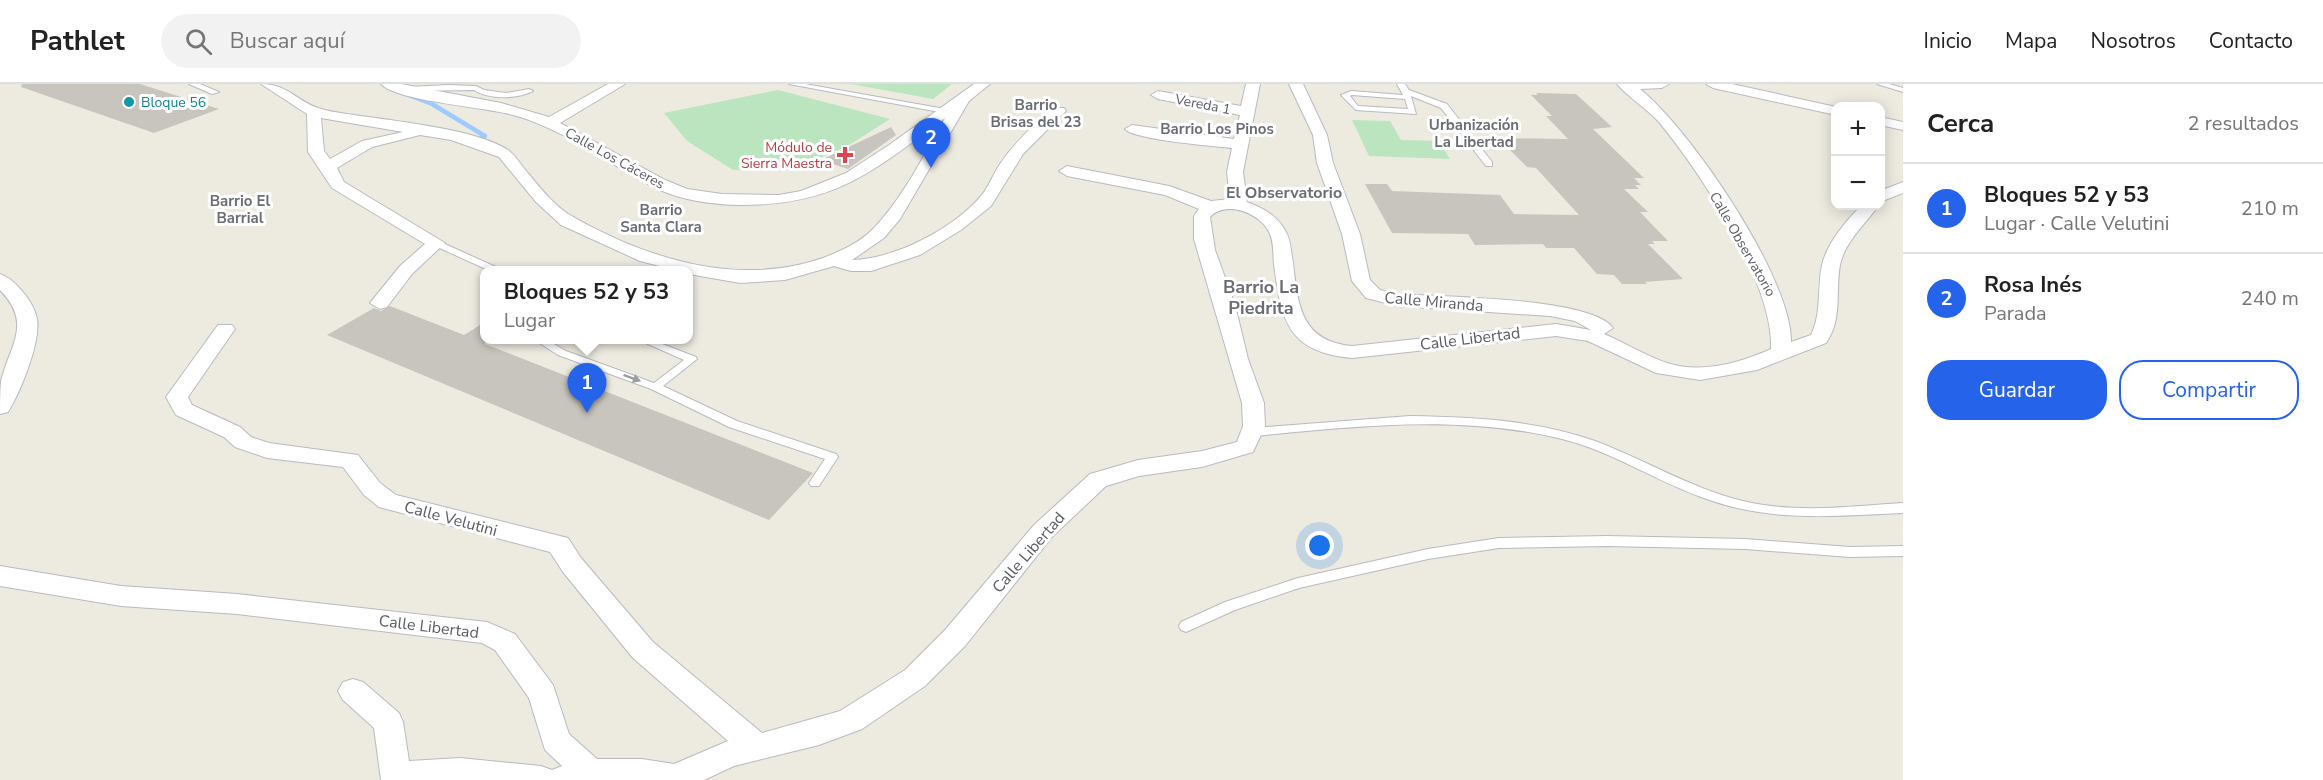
<!DOCTYPE html>
<html lang="es">
<head>
<meta charset="utf-8">
<style>
	:root { --surface:#fff; --page:#f2f2f2; --text:#222; --muted:#767676; --line:#e0e0e0; --accent:#2563eb }
	body { margin:0; font-family:"Nunito Sans",sans-serif; background:var(--page); color:var(--text) }
	.controls { position:absolute; right:18px; top:18px; display:grid; overflow:hidden; border-radius:12px; box-shadow:0 3px 15px #0003 }
	.controls button { width:54px; height:54px; display:grid; place-items:center; padding:0; border:0; border-bottom:2px solid var(--line); background:var(--surface); color:var(--text); font:30px sans-serif }
	.you { position:absolute; left:1320px; top:462px; width:21px; height:21px; margin:-15px; border:4px solid #fff; border-radius:50%; background:#1a73e8; box-shadow:0 0 0 9px #1a73e833 }
	.badge { display:grid; place-items:center; width:39px; height:39px; border-radius:50%; background:var(--accent); color:#fff; font-size:20px; font-weight:700 }
	.pin { position:absolute; translate:-50% -50px; filter:drop-shadow(0 2px 3px #0008) }
	.pin::after { content:''; position:absolute; top:32px; width:21px; height:18px; background:inherit; clip-path:polygon(0 0,100% 0,50% 100%) }
	.popup { position:absolute; left:480px; top:182px; width:213px; height:78px; box-sizing:border-box; display:grid; place-content:center; border-radius:12px; background:var(--surface); filter:drop-shadow(0 2px 4px #0005); font-size:20px; white-space:nowrap; color:var(--muted) }
	.popup b { font-size:22px; color:var(--text) }
	.popup::after { content:''; position:absolute; left:50%; top:100%; margin-left:-12px; border:12px solid transparent; border-top-color:var(--surface) }
	.list { margin:0; padding:0; list-style:none }
	h2 { display:flex; justify-content:space-between; align-items:center; height:78px; margin:0; padding:0 24px; font-size:26px }
	h2 small { font-size:20px; font-weight:400; color:var(--muted) }
	.list li { display:grid; grid-template-columns:39px 1fr auto; gap:18px; align-items:center; box-sizing:border-box; height:90px; padding:0 24px; border-top:2px solid var(--line) }
	.list b { display:block; font-size:22px; white-space:nowrap }
	.list p { margin:0; font-size:20px; white-space:nowrap; color:var(--muted) }
	.list em { font-size:20px; font-style:normal; color:var(--muted) }
	.actions { display:flex; gap:12px; padding:18px 24px }
	.actions a { flex:1; padding:14px 0; border:2px solid var(--accent); border-radius:24px; text-align:center; font-size:21px; color:var(--accent) }
	.actions .main { background:var(--accent); color:#fff }
	.icon { flex:none; width:33px; height:33px; fill:none; stroke:currentColor; stroke-width:2; stroke-linecap:round; stroke-linejoin:round }
	.map { position:relative; flex:none; width:1903px; height:696px; overflow:hidden }
	header { display:flex; align-items:center; gap:36px; box-sizing:border-box; height:84px; padding:0 30px; background:var(--surface); border-bottom:2px solid var(--line) }
	header strong { font-size:28px }
	nav { display:flex; gap:33px; margin-inline-start:auto; font-size:21px }
	.search { width:420px; height:54px; background:var(--page); display:flex; align-items:center; gap:15px; box-sizing:border-box; padding:0 21px; border-radius:33px; color:var(--muted); font-size:22px }
	main { display:flex }
	aside { flex:1; background:var(--surface) }
	.map>svg:first-child { display:block }
</style>
</head>
<body>
<header>
<strong>Pathlet</strong>
<div class="search"><svg class="icon" aria-label="search" viewBox="0 0 24 24"><circle cx="10" cy="10" r="6"/><path d="M15 15l6 6"/></svg>Buscar aquí</div>
<nav><a>Inicio</a><a>Mapa</a><a>Nosotros</a><a>Contacto</a></nav>
</header>
<main>
<div class="map">
<svg width="1903" height="696" viewBox="0 0 1903 696">
	<rect width="100%" height="100%" fill="#edebe0"/>
	<path fill="#bbe5bf" d="M851,0h101l-19,15z
		M778,6l112,29 -44,28 -57,23h-56l-46,-29 -23,-28z
		M1352,36l38,1 11,19 38,1 11,18 -81,-3z"/>
	<g fill="none" stroke-linecap="round" stroke-linejoin="round">
		<path stroke="#9dcbff" stroke-width="4.5" d="M406,10l26,10 53,32 -11,6"/>
	</g>
	<path fill="#c7c5bd" d="M22,0h118l79,25 -65,24 -133,-46z
		M1536,9l40,1 36,33 -19,2 51,49h-10l7,7h-6l4,4h-15l24,23h-8l28,29h-16l3,3h-7l35,35 -38,3 2,2h-25l-8,-9 -17,-1 -23,-26h-28l-3,-4 -68,1 -7,-11 -76,-1 -27,-49h22l5,7 108,4 14,19 65,1 -43,-47 -9,-1 -29,-29 70,1 -22,-23h6l-21,-21h7z
		M891,43l5,8 -48,34 -27,-9z
		M390,222l74,29 21,-13v22l328,129 -44,47 -442,-185 47,-27 7,3z"/>
	<g fill="none" stroke-linecap="round" stroke-linejoin="round">
		<g stroke="#b8bac0" stroke-width="2">
			<path id="lane" d="M189,0h11l19,8 -7,2z
				M789,0h16l140,25 4,2 -4,2z
				M1397,0h8l4,6 38,14 45,58v4h-6l-45,-58 -30,-12 5,18 -60,-4 -15,-15 10,-4 52,4zM1352,11l53,4 3,10 -50,-3 -8,-10z
				M1877,0h12l14,4v4z
				M448,1l28,1 8,4 22,3 23,-4 4,2c-15,8 -44,9 -59,-1l-65,1 -4,-2 4,-2z
				M436,156l62,28 2,2h-12l-55,-25v-4z
				M535,256h12l19,11 88,32 30,-23 -45,-20h13l44,17 1,2 -34,27 74,35 99,33 2,3 -19,29h-8l-2,-3 16,-24 -96,-32 -78,-38 -93,-34z
				M1410,332c63,1 126,4 185,25 53,20 102,51 157,62 50,10 101,3 151,0v10c-71,3 -134,10 -202,-16 -47,-17 -90,-46 -139,-58 -101,-25 -206,-13 -308,-3l-6,-4 6,-4z
				M1607,452l138,3 105,8 53,-1v10l-53,1 -105,-8 -138,-3 -108,2 -71,11 -129,29 -64,22 -49,22 -5,-2 -2,-4 2,-4 44,-20 73,-24 130,-29 71,-11z"/>
		</g>
		<g stroke="#b8bac0" stroke-width="2">
			<path id="street" d="M261,0c27,0 34,16 57,24 11,4 25,5 36,7 40,6 122,14 154,35 6,4 11,12 15,17 15,18 31,40 52,51 75,42 164,69 248,40 18,-7 36,-15 50,-29 30,-31 51,-74 72,-111 -74,55 -111,88 -208,87 -28,-1 -58,-5 -83,-18 -46,-23 -87,-56 -137,-71 -28,-9 -119,-14 -136,-32h20l100,19 48,14 59,-33h17l-65,39 103,56 24,10 35,5 57,1 22,-4 45,-18 43,-28 85,-61h16l-21,17 -69,118 -16,19 -32,22c43,-1 101,-31 129,-64 8,-9 12,-22 19,-32 15,-22 33,-39 54,-56h10l2,3 -43,43 -32,52 -30,24 -41,25 -49,16h-20l-17,-5 -49,14 -45,3 -51,-9v-4h-14l-35,-9 -79,-36 -25,-23 -37,-45 -48,-17 -31,-5 -48,12 -35,21 7,14 101,61 -33,31 -25,33 -7,2 -10,-6 30,-37 25,-22 -93,-56 -24,-36 -1,-38zM321,34l82,14 -41,9 -32,18 -6,-8z
				M1246,0h14l-17,88 4,30c16,6 31,14 39,30 5,9 5,21 7,31 5,43 8,78 59,83l204,-22 35,6 -16,-9 -25,-5 -152,-10 -32,-8 -14,-17 -10,-47 -25,-71 -4,-28 -24,-51h14l24,51 6,28 27,71 10,46 10,10 18,4c40,3 194,3 215,34l-9,6c21,9 42,22 63,29 34,11 73,0 104,-14 3,-65 -71,-178 -113,-228 -12,-13 -29,-23 -41,-37h52l-7,4 -22,1c50,40 152,189 151,253l20,-7c11,-22 6,-47 11,-70 5,-22 24,-44 39,-59h17c-13,19 -33,35 -38,59 -5,27 3,54 -14,78l-69,27 -57,10 -44,-7 -68,-32 -32,-5 -204,22c-64,-6 -71,-37 -78,-94 -1,-10 0,-23 -5,-32 -9,-19 -43,-32 -59,-15l5,33 20,55 13,54 16,44 1,23 -12,26 -51,15 -63,9 -33,10 -54,51 -87,109 -40,40 -63,43 -43,16 -85,21 -30,14h-323l-7,-52 -31,-28 -5,-9 5,-9 10,-3 10,3 36,31 4,9 6,39 51,-3 81,8 11,4 10,-4 -17,-16 -16,-52 -34,-48 -13,-7 -245,-29 -116,-8 -121,-20v-20l121,20 116,8 250,28 28,12 38,51 16,49 28,25h45l32,5 54,-23 -95,-83 -70,-86 -13,-20 -171,-45 -15,-12 -21,-28 -76,-9 -32,-11 -11,-10 -48,-22 -10,-18 52,-72h14l3,4 -47,68 4,8 48,22 11,10 18,6 89,12 22,28 16,12 172,43 13,20 72,84 109,91 78,-22 65,-41 40,-40 89,-105 56,-51 48,-14 64,-9 35,-9 6,-16 -1,-23 -48,-164v-23l5,-7 -34,-14 -98,-19 -8,-5 8,-5 102,20 42,15 19,-2 -3,-27 5,-24c-18,-2 -97,-8 -107,-19l7,-4 102,14 6,-24 -82,-16 -7,-4 7,-4 83,15z
				M1706,0h26l104,23v8l-123,-27z
				M1880,33l23,5v8l-23,-5z
				M1903,98v11l-23,9v-11z
				M0,190c9,3 16,10 22,17 7,8 13,18 15,28 4,23 -17,74 -29,93l-8,2c0,-10 0,-23 1,-33 9,-37 32,-57 -1,-91z"/>
		</g>
		<use href="#lane" fill="#fff" fill-rule="evenodd"/>
		<use href="#street" fill="#fff" fill-rule="evenodd"/>
	</g>
	<defs><path id="oneway-solid" d="M-6-.8H1V-3.2L6.5 0L1 3.2V.8H-6Z" transform="scale(1.5)"/></defs>
	<use fill="#9b9da1" href="#oneway-solid" transform="translate(632 294) rotate(20)"/>
	<circle fill="#0f9aa8" stroke="#fff" stroke-width="2" cx="129" cy="18" r="6"/>
	<path fill="#e0444e" stroke="#fff" stroke-width="2" d="M842 62h6v6h6v6h-6v6h-6v-6h-6v-6h6z"/>
	<g text-anchor="middle" stroke-width="6" stroke-linejoin="round" paint-order="stroke">
		<g font-size="14" fill="#0d838f" stroke="#fff" text-anchor="start">
			<text x="141" y="23">Bloque 56</text>
		</g>
		<g font-size="14" fill="#595c62" stroke="#fff">
			<text transform="translate(1203 20) rotate(11)" y="5">Vereda 1</text>
			<text transform="translate(615 74) rotate(29)" y="5">Calle Los Cáceres</text>
			<text transform="translate(1743 160) rotate(60)" y="5">Calle Observatorio</text>
		</g>
		<g font-size="14" fill="#be3a42" stroke="#fff" text-anchor="end">
			<text x="832" y="68">Módulo de<tspan x="832" dy="16">Sierra Maestra</tspan></text>
		</g>
		<g font-size="15" font-weight="bold" fill="#6a6e74" stroke="#fff">
			<text x="1036" y="26">Barrio<tspan x="1036" dy="17">Brisas del 23</tspan></text>
			<text x="1474" y="46">Urbanización<tspan x="1474" dy="17">La Libertad</tspan></text>
			<text x="1217" y="50">Barrio Los Pinos</text>
			<text x="240" y="122">Barrio El<tspan x="240" dy="17">Barrial</tspan></text>
			<text x="661" y="131">Barrio<tspan x="661" dy="17">Santa Clara</tspan></text>
		</g>
		<g font-size="16" font-weight="bold" fill="#6a6e74" stroke="#fff">
			<text x="1284" y="114">El Observatorio</text>
		</g>
		<g font-size="16" fill="#595c62" stroke="#fff">
			<text transform="translate(1434 217) rotate(5)" y="6">Calle Miranda</text>
			<text transform="translate(1470 254) rotate(-7)" y="6">Calle Libertad</text>
			<text transform="translate(451 434) rotate(15)" y="6">Calle Velutini</text>
			<text transform="translate(1028 468) rotate(-49)" y="6">Calle Libertad</text>
			<text transform="translate(429 542) rotate(7)" y="6">Calle Libertad</text>
		</g>
		<g font-size="18" font-weight="bold" fill="#6a6e74" stroke="#fff">
			<text x="1261" y="209">Barrio La<tspan x="1261" dy="21">Piedrita</tspan></text>
		</g>
	</g>
</svg>
<div class="controls">
<button>+</button>
<button>−</button>
</div>
<div class="you"></div>
<div class="pin badge" style="left:587px;top:329px">1</div>
<div class="popup"><b>Bloques 52 y 53</b>Lugar</div>
<div class="pin badge" style="left:931px;top:84px">2</div>
</div>
<aside>
<h2>Cerca<small>2 resultados</small></h2>
<ul class="list">
<li><span class="badge">1</span><div><b>Bloques 52 y 53</b><p>Lugar · Calle Velutini</p></div><em>210 m</em></li>
<li><span class="badge">2</span><div><b>Rosa Inés</b><p>Parada</p></div><em>240 m</em></li>
</ul>
<div class="actions"><a class="main">Guardar</a><a>Compartir</a></div>
</aside>
</main>
</body>
</html>
